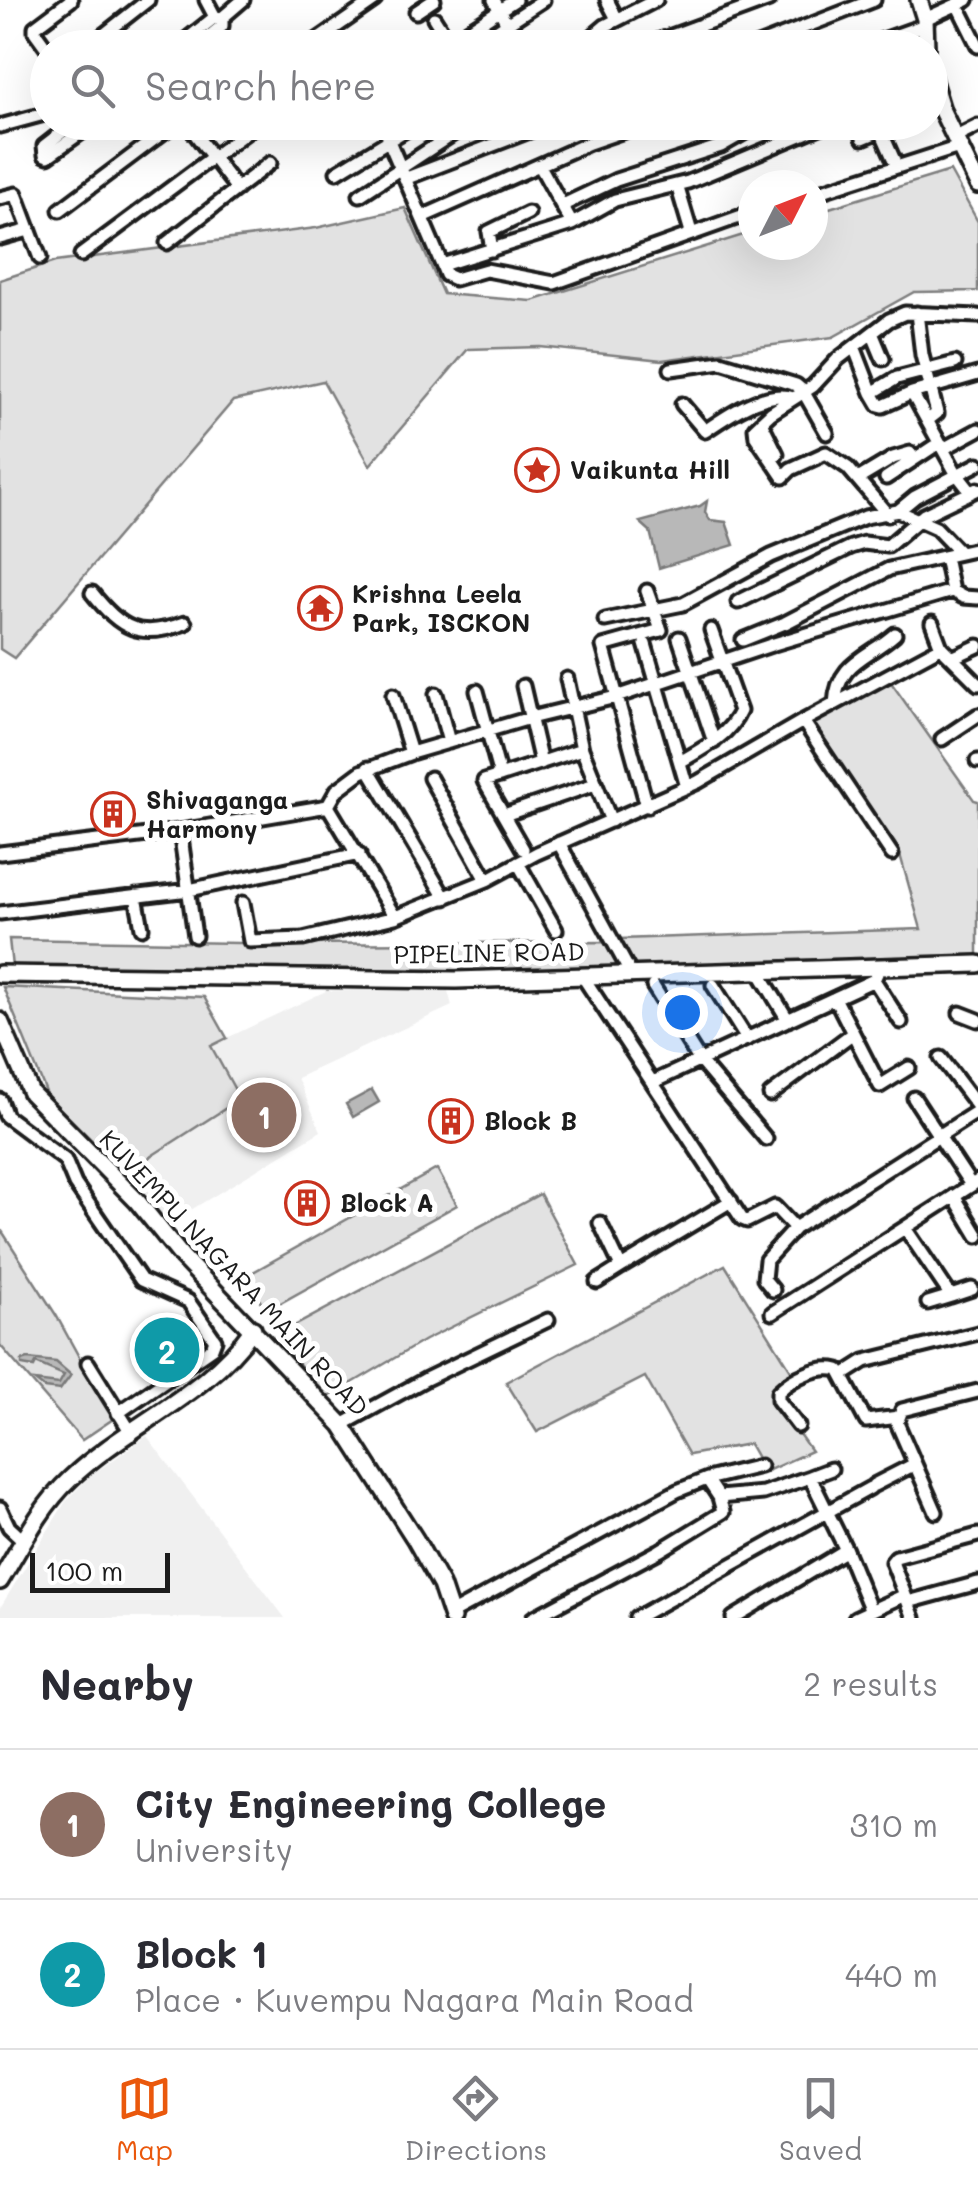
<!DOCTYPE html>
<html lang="en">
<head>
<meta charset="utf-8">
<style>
	:root { --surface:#fff; --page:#f7f7f7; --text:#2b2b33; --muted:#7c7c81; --line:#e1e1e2; --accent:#ea580c }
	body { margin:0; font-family:Mali,sans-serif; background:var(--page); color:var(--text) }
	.compass { position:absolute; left:738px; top:170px; width:90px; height:90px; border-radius:50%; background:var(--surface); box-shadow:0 10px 40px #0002; rotate:48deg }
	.scale { position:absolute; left:30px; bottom:25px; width:140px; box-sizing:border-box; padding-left:10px; border:5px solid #1c1c1c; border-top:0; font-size:28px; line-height:35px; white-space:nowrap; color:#1c1c1c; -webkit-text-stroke:8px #fff; paint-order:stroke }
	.you { position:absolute; left:682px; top:1012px; width:35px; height:35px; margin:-25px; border:8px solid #fff; border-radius:50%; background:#1a73e8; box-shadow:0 0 0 15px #1a73e833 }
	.badge { display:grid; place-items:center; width:65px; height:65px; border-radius:50%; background:var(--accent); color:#fff; font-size:32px; font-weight:700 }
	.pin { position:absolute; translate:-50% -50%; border:5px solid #fff; box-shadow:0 2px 10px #0006 }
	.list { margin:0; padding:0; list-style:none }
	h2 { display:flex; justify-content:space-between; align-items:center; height:130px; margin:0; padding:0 40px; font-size:42px }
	h2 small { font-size:32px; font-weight:400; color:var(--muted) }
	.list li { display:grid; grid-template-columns:65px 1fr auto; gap:30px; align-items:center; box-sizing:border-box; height:150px; padding:0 40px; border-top:2px solid var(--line) }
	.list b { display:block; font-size:38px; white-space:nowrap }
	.list p { margin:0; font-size:32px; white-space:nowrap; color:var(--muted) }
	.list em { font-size:32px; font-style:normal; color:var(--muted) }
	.icon { flex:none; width:55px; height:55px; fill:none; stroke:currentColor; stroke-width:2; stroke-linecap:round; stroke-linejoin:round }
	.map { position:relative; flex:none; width:978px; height:1618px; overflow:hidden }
	.search { position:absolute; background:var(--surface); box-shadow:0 10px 40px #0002; left:30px; right:30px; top:30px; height:110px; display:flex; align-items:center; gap:25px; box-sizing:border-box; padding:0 35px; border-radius:55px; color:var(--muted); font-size:38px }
	.sheet { height:430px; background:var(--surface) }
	nav { display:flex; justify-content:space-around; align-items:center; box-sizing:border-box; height:140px; border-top:2px solid var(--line); background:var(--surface); font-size:28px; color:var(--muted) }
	nav a { display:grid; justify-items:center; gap:5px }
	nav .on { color:var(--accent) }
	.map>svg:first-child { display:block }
</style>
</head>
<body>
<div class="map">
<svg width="978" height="1618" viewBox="0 0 978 1618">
	<rect width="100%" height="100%" fill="#fff"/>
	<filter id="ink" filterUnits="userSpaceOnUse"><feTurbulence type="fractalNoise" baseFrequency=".01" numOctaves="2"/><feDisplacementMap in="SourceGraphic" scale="20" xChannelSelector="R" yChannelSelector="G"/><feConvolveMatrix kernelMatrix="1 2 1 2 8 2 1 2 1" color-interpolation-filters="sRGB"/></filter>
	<g filter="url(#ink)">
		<path fill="#f0f0f0" d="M447,987l5,19 -155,72 24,53 -155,94 -41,-52 114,-74 -29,-53 116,-55z
			M147,1436l138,182h-285v-10l66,-107 24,-25z"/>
		<path fill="#e2e2e2" stroke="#7f7f7f" stroke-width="2.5" d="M950,171l28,51v69l-64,1 -81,45 -171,23 -122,-13 -72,2 -98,116 -47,-84 -90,20 -219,257 -14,-9v-369l55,-18 261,-34 89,-20 38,86 89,7 221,-69v13h60v-32z
			M890,681l84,119 4,1v161l-344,5 -14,-28 301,-10 -22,-78 -86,-128z
			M9,939l281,5 317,-2 14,26 -182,5 -427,-6z
			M3,987l201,10 23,41 -16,8 29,53 -115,74 -77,-76z
			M437,1169l20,36 -191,106 -20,-35z
			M540,1194l38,71 -153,75 -98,58 -51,-62z
			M0,1228l56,87 57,104 -31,21 -82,-95z
			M725,1265l74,118 -26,14 38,54 -46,21 -16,-28 -60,11 -44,-78 -108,55 -31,-50z"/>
		<path fill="#b8b8b8" stroke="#7a7a7a" stroke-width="2.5" d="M707,501l-2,11 5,8 16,2 8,23 -75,23 -9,-37 -10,-9 60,-16z
			M372,1090l7,12 -26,15 -7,-13z
			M28,1359l28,3 15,13 -11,15 -16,-2 -9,-7 24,3 5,-9 -28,-12 -2,4 -12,-2v-4z"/>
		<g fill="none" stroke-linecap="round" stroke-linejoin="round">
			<g stroke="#1c1c1c" stroke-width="19">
				<path id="street" d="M206,0l9,17
					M494,0l26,48
					M607,0l10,19
					M957,4l21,42
					M416,12l18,-12
					M434,18l19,30
					M925,19l42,-19
					M87,48l61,-48
					M176,48l39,-31 7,1 21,-18
					M195,48l27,-22v-8
					M306,48l69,-48
					M441,48l74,-48
					M470,48l73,-48
					M579,48l26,-22 51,-26
					M639,48l130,-48
					M750,48l124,-48
					M861,48l64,-23
					M48,50l-13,-18v-5l36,-27
					M75,122l-31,24 1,9 3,1 48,-34
					M186,122l51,67
					M384,122l5,19 53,124 130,-41 43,-24 73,-18 144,-60
					M346,125l7,-3
					M0,126l48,-13
					M881,131l16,36
					M863,138l34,-14
					M954,138l24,-12
					M540,166l32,58
					M337,172l82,-50
					M407,178l146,-56
					M677,185l14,47
					M813,194l146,-47
					M360,195l111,-73
					M0,198l16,-4 24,64
					M563,205l53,-25 105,-34 42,-24
					M60,210l117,-88
					M422,217l167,-74 61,-21
					M0,238l29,-8
					M167,243l103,-80
					M492,250l-3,-18 39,-19
					M81,255l179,-133
					M442,265l4,10 9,4 31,-9 68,13 199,-71
					M917,313l5,42 15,58 -9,7
					M873,335l10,24
					M855,349l17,44 25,-15 58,-15
					M671,369l50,-7 75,23 7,6 24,42
					M872,393l7,12 4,1 29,-13 44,80 14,18
					M912,393l66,-19
					M682,404l23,27c22,-15 62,-43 88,-33
					M761,422l16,32
					M943,449l35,-19
					M886,478l53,-35
					M858,479l35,-21 17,-5 4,6
					M898,511l17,-14 63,-33
					M888,515l-40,-47 -22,-15 -35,16 -8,8 -27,-40 -1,-9 16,-15 42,-27 25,-27 51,-39 16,-7 73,3
					M647,591l14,39 -58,16 44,160
					M952,591l11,6 15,1
					M92,593c29,36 47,47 93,30
					M738,602l113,-55 13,-4 24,3 36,-31 54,-26
					M605,620l78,-16 88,-48 94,-39 33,-6 38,17 23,24
					M932,623l9,24 37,37
					M679,638l35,104
					M743,640l42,-17 104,-54 89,-20
					M645,644l42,143
					M954,657l24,-11
					M567,679l15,70 29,72
					M523,686l18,77
					M477,691l23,85
					M436,694l13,48
					M393,695l18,58
					M835,704c2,-42 33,-46 60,-70
					M803,721l89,133
					M942,739l36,-24
					M977,761h1
					M680,762c22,-13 49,-26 60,-51l-29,-81
					M368,768l77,130
					M430,778l57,102
					M328,806l67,111
					M504,815l91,-31
					M180,831l15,105
					M559,843l73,133
					M523,849l-39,-68 98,-32
					M0,853l180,-22 148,-25 9,-16 24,-18 50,-19 119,-35 86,-21 158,-53 178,-53 -7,-34
					M518,863l38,67
					M136,896l6,32
					M243,903l7,38 53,-2 92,-22 92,-37 50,-27 161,-71 105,-61 138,-74
					M0,913l189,-23 170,-36
					M759,972l29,48
					M583,977l159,242 5,2 28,-14 20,21
					M874,980l27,42
					M713,985l34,54
					M653,986l47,75 66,78
					M835,998l45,88 29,-18
					M960,1013l18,7
					M941,1058l37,49
					M653,1082l221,-102 5,-11
					M770,1095l83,-62
					M914,1098l57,87
					M0,1100l6,16 59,44 10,24 66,96 47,21 27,39 -3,8 -94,65
					M954,1196l24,40
					M905,1228l46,68 21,-7
					M621,1267l110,-66
					M597,1282l24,-15 -21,-44
					M773,1290l-9,-11 2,-19 29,-32 183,-117
					M928,1303l23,-7
					M772,1313l206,-132
					M88,1363l44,71
					M843,1375l22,-14 113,-28
					M342,1425l84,-46 122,-59
					M798,1426l-20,-26v-8c15,-15 41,-27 61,-22l27,51 33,-4
					M831,1469l-21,8 36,73 25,61
					M707,1479l53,-13
					M874,1485l39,-20
					M719,1497l44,-4 47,-16
					M0,1508l9,19 15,14
					M936,1512l-39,-89 5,-13 76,-19
					M908,1602l70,-19
					M452,1613l225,-122 30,-12 12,18 4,15 -64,39 -126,67
					M636,1618l234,-130
					M733,1618l113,-68
					M855,1618l50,-23
					M914,1618l-22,-56 4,-5 82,-22"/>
			</g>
			<g stroke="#1c1c1c" stroke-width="22">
				<path id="secondary" d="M919,0l6,19 1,29
					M930,72l12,39 36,74
					M0,974l456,6 522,-16
					M0,1021l31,72 106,108 46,57 159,167 73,114 26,46 11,33
					M0,1581c21,-35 40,-74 70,-102 58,-55 136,-83 183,-150"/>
			</g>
			<use href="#street" stroke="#fff" stroke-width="11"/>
			<use href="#secondary" stroke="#fff" stroke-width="15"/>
		</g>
	</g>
	<defs>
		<g id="sight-ring" transform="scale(2.25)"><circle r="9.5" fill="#fff" stroke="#c8321e" stroke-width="1.5"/><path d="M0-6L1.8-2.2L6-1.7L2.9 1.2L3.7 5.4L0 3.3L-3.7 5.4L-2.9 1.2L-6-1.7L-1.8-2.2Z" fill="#c8321e"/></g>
		<g id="temple-ring" transform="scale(2.25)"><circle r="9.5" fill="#fff" stroke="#c8321e" stroke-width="1.5"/><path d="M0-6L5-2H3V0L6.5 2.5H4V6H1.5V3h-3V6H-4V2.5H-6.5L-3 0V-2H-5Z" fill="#c8321e"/></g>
		<g id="building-ring" transform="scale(2.25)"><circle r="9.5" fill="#fff" stroke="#c8321e" stroke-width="1.5"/><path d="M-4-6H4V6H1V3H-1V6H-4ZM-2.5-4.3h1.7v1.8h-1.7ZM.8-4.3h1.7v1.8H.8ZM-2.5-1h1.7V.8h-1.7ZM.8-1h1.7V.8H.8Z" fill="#c8321e"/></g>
	</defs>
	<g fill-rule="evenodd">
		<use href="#sight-ring" x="537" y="470"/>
		<use href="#temple-ring" x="320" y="608"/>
		<use href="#building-ring" x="113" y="814"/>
		<use href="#building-ring" x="451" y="1121"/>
		<use href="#building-ring" x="307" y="1203"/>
	</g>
	<g text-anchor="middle" stroke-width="10" stroke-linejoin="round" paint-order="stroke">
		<g font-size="25" font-weight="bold" fill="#1c1c1c" stroke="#fff" text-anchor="start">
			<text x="570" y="479">Vaikunta Hill</text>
			<text x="352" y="603">Krishna Leela<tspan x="352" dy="29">Park, ISCKON</tspan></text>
			<text x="146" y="809">Shivaganga<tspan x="146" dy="29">Harmony</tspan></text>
			<text x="484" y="1130">Block B</text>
			<text x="340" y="1212">Block A</text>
		</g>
		<g font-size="25" fill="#1c1c1c" stroke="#fff">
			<text transform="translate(489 953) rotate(-1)" y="9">PIPELINE ROAD</text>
			<text transform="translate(234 1273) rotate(47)" y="9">KUVEMPU NAGARA MAIN ROAD</text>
		</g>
	</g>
</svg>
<svg class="compass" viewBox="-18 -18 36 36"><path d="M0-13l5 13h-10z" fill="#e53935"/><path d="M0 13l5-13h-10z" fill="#7c7c81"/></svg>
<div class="scale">100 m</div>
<div class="you"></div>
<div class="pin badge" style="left:264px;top:1115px;background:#8d6e63">1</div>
<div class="pin badge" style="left:167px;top:1350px;background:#0f9aa8">2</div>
<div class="search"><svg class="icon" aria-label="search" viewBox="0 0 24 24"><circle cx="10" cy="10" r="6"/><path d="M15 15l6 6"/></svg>Search here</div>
</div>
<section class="sheet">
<h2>Nearby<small>2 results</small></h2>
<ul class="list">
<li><span class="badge" style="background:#8d6e63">1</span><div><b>City Engineering College</b><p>University</p></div><em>310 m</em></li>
<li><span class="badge" style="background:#0f9aa8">2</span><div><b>Block 1</b><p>Place · Kuvempu Nagara Main Road</p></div><em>440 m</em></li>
</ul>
</section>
<nav>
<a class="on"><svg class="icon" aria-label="map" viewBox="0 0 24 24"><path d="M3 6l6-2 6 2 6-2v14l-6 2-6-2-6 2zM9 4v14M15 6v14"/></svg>Map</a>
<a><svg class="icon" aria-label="directions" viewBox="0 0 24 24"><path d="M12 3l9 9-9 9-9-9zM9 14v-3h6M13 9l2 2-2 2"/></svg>Directions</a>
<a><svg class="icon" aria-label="saved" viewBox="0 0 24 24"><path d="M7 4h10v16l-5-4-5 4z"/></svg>Saved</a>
</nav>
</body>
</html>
